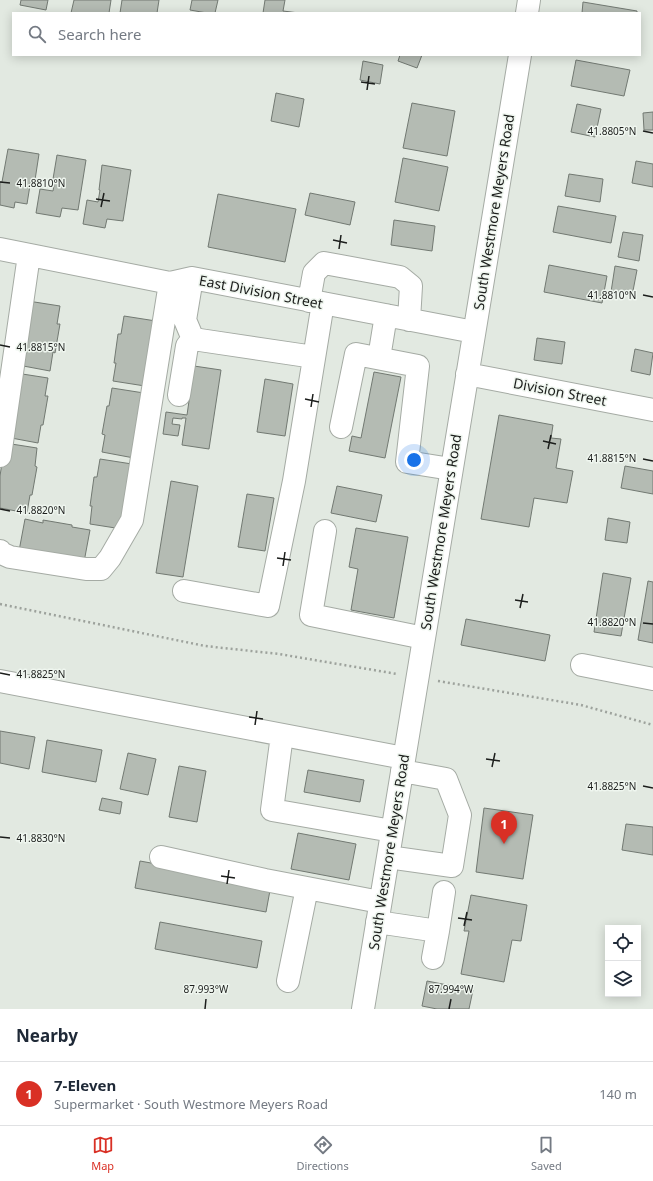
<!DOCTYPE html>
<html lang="en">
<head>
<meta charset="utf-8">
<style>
	:root { --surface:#fff; --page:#f2f2f3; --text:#1f2937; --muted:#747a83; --line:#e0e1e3; --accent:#d93025 }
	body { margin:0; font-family:"Noto Sans",sans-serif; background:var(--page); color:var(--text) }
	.controls { position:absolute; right:12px; bottom:12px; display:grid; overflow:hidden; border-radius:0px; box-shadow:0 2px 10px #0003 }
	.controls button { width:36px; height:36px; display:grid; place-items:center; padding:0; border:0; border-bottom:1px solid var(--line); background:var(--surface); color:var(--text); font:20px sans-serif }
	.you { position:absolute; left:414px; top:460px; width:14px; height:14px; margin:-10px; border:3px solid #fff; border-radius:50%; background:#1a73e8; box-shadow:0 0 0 6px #1a73e833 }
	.badge { display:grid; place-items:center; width:26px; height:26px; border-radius:50%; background:var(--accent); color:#fff; font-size:13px; font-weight:700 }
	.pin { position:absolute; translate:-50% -33px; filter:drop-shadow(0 1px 2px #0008) }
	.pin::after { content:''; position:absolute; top:21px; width:14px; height:12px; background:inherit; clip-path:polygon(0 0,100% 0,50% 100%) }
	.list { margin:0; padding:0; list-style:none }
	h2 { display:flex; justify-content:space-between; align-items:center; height:52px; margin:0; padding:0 16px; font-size:17px }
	h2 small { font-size:13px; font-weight:400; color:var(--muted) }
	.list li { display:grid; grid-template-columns:26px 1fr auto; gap:12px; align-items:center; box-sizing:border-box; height:64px; padding:0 16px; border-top:1px solid var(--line) }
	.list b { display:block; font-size:15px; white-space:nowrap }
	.list p { margin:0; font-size:13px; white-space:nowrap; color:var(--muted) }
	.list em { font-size:13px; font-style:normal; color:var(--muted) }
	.icon { flex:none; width:22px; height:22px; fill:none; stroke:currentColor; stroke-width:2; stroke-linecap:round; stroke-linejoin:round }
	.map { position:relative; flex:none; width:653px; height:1009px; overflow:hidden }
	.search { position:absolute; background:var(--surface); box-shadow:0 2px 10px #0003; left:12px; right:12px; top:12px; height:44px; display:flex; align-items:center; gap:10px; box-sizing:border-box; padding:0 14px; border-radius:0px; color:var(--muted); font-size:15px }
	.sheet { height:116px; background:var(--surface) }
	nav { display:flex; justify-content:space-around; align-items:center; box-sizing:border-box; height:56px; border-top:1px solid var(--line); background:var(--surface); font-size:11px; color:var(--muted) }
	nav a { display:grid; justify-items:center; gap:2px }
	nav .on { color:var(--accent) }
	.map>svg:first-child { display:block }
</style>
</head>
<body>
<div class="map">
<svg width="653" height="1009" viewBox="0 0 653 1009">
	<rect width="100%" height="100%" fill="#e2e9e1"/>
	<path fill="#b4bbb3" stroke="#727972" d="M21,0h27l-2,10 -26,-5z
		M74,0h37l-2,13h-38z
		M122,0h37l-2,13h-37z
		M192,0h26l-3,13h-8l-17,-3z
		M265,0h20l-2,11 16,2h-36z
		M583,2l54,9v2h-55z
		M400,55h22l-5,13 -19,-7z
		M576,60l54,10 -6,26 -53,-10z
		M363,61l20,4 -3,19 -20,-4z
		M276,93l28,6 -5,28 -28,-6z
		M412,103l43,8 -8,45 -44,-8z
		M577,104l24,5 -6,28 -24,-5z
		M653,112v18h-9l-1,-17z
		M8,149l31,5 -4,26 -4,-1 -4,25 -12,-2 -1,6 -14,-3v-23h2z
		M57,155l29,5 -8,50 -16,-2 -2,9 -24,-4 4,-24 13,2 2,-11 -2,-1z
		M403,158l45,9 -9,44 -44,-9z
		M636,161l17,3v23l-21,-4z
		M102,165l29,5 -8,51 -16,-2 -2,9 -22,-4 4,-24 11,2 2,-12h-1z
		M569,174l34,5 -3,23 -35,-6z
		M310,193l45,9 -5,23 -45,-10z
		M218,194l78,15 -11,53 -77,-15z
		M558,206l58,10 -5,27 -58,-11z
		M394,220l41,6 -3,25 -41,-6z
		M623,232l20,3 -4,26 -21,-4z
		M549,265l58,11 -5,27 -58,-11z
		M615,266l22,4 -5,26 -21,-4z
		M28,301l32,5 -3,18h3l-5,29 -2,-1 -3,19 -32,-6z
		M124,316l32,5 -11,65 -32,-5 3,-18h-2l4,-29h3z
		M537,338l28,4 -3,22 -28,-4z
		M635,349l18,4 -3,22 -19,-4z
		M194,366l27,4 -12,79 -27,-4 4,-27h-4v1l-9,-1 -1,6 8,1 -2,11 -15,-2 3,-22 21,3z
		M374,372l27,5 -16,81 -36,-7 3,-15 9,2z
		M16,373l32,5 -3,18h3l-5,29h-2l-3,18 -32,-6z
		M265,379l28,5 -8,52 -28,-4z
		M112,388l32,5 -10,65 -32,-6 3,-17 -3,-1 5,-28h2z
		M499,415l54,10 -2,13 10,1 -5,29 17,3 -6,32 -33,-5 -5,29 -48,-8z
		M5,443l32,5 -2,18 2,1 -5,28h-2l-3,18 -27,-5v-32z
		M100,459l32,5 -10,65 -32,-5 2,-18h-2l4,-29h3z
		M625,466l28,5v23l-32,-6z
		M171,481l27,5 -15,91 -27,-4z
		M337,486l45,9 -6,27 -45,-9z
		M247,494l27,4 -9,53 -27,-4z
		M608,518l22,4 -3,21 -22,-3z
		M25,519l18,4v-3l29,5v2l18,3 -6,32 -65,-11z
		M356,528l52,9 -14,81 -43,-8 7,-41 -9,-2z
		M603,573l28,5 -10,58 -27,-4z
		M648,581l5,1v61l-15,-3z
		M466,619l84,16 -5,26 -84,-16z
		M0,731l35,6 -6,32 -29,-6z
		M47,740l55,10 -6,32 -54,-10z
		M128,753l28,6 -8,36 -28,-6z
		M179,766l27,5 -9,51 -28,-5z
		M308,770l56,10 -4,22 -56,-10z
		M102,798l20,4 -2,12 -21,-4z
		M484,808l49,7 -10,64 -47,-7z
		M626,824l27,3v28l-31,-5z
		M298,833l58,11 -7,36 -58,-11z
		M140,861l131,24 -5,27 -131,-24z
		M471,895l56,10 -6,36 -9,-1 -8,42 -43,-8 8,-43h-5z
		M160,922l102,19 -5,27 -102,-19z
		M427,981l46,9 -4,19h-32l-15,-3z"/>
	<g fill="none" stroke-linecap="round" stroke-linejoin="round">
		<g stroke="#a5aba4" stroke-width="24">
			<path id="minor" d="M527,13l2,-13
				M0,249l170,34 22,-5 282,54
				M192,278l-7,42 8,19 121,18
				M309,301l5,-28 10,-10 76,14 11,9 -2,34
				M379,358l7,-43
				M467,374l186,36
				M179,395l8,-49 6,-7
				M341,427l15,-73 62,12 -11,96 44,7
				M0,456l29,-201
				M325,531l-14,84 113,23
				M0,551l1,2 9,4 76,12h15l9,-11 22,-38 38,-237
				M184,591l84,15 26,-125 29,-178
				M582,665l71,14
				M0,681l404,77
				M282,735l-10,75 120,21
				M161,857l104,23 115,22
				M388,857l64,9 8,-51 -14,-36 -44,-8
				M377,922l61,9 6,-39
				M433,958l5,-27
				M288,981l19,-93
				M363,1009l157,-954"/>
		</g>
		<path stroke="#9da29c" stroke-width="2.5" stroke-dasharray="2 3" stroke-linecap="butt" d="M0,604l205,42 74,8 118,20
			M438,681l143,24 72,20"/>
		<use href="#minor" stroke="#fff" stroke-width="22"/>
	</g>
	<path fill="none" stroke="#1c1e1c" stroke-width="1.5" d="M361,82l14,2M367,90l2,-14M643,131l10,2M0,182l10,1M96,199l14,2M101,207l3,-14M333,240l14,3M339,249l2,-14M643,295l10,2M0,345l10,2M305,399l14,3M311,407l2,-13M543,441l13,3M548,449l3,-14M643,459l10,2M0,509l10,2M277,558l14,2M283,566l2,-14M515,600l13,2M520,608l3,-14M643,623l10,1M0,673l10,2M249,717l14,2M255,725l2,-14M486,759l14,2M492,767l3,-14M643,786l10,2M0,837l10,1M221,876l14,2M227,884l2,-14M458,918l14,2M464,926l3,-14M205,1009l1,-10M449,1009l2,-10"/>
	<g text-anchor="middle" stroke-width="3" stroke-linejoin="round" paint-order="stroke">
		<g font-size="14" fill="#1c1e1c" stroke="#eff6ef">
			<text transform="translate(494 212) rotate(-81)" y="5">South Westmore Meyers Road</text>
			<text transform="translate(261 292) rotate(11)" y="5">East Division Street</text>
			<text transform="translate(560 392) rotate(11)" y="5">Division Street</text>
			<text transform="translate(441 532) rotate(-81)" y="5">South Westmore Meyers Road</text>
			<text transform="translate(389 852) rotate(-81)" y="5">South Westmore Meyers Road</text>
		</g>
	</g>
	<g font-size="10" text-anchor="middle" fill="#1c1e1c" stroke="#eff6ef" stroke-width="3" stroke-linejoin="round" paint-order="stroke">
		<text x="612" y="135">41.8805°N</text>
		<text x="41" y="187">41.8810°N</text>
		<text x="612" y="299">41.8810°N</text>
		<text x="41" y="351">41.8815°N</text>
		<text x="612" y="462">41.8815°N</text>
		<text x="41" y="514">41.8820°N</text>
		<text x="612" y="626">41.8820°N</text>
		<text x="41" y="678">41.8825°N</text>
		<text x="612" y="790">41.8825°N</text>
		<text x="41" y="842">41.8830°N</text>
		<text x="206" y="993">87.993°W</text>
		<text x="451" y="993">87.994°W</text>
	</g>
</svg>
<div class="controls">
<button><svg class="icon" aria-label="locate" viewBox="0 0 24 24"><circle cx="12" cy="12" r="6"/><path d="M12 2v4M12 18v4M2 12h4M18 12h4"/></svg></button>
<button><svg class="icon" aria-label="layers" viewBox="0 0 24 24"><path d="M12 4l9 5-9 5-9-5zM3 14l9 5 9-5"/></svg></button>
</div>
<div class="you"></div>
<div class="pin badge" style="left:504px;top:844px">1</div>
<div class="search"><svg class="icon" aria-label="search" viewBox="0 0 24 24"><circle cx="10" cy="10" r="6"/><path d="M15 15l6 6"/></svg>Search here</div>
</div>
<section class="sheet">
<h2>Nearby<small></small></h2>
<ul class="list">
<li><span class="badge">1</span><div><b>7-Eleven</b><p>Supermarket · South Westmore Meyers Road</p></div><em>140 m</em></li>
</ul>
</section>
<nav>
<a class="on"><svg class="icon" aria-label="map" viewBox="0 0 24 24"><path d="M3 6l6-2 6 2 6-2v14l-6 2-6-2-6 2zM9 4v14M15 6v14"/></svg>Map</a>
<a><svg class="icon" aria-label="directions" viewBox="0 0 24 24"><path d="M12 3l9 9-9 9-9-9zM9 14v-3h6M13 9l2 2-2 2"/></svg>Directions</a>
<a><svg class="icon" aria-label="saved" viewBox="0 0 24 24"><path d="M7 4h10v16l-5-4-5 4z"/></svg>Saved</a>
</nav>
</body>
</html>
